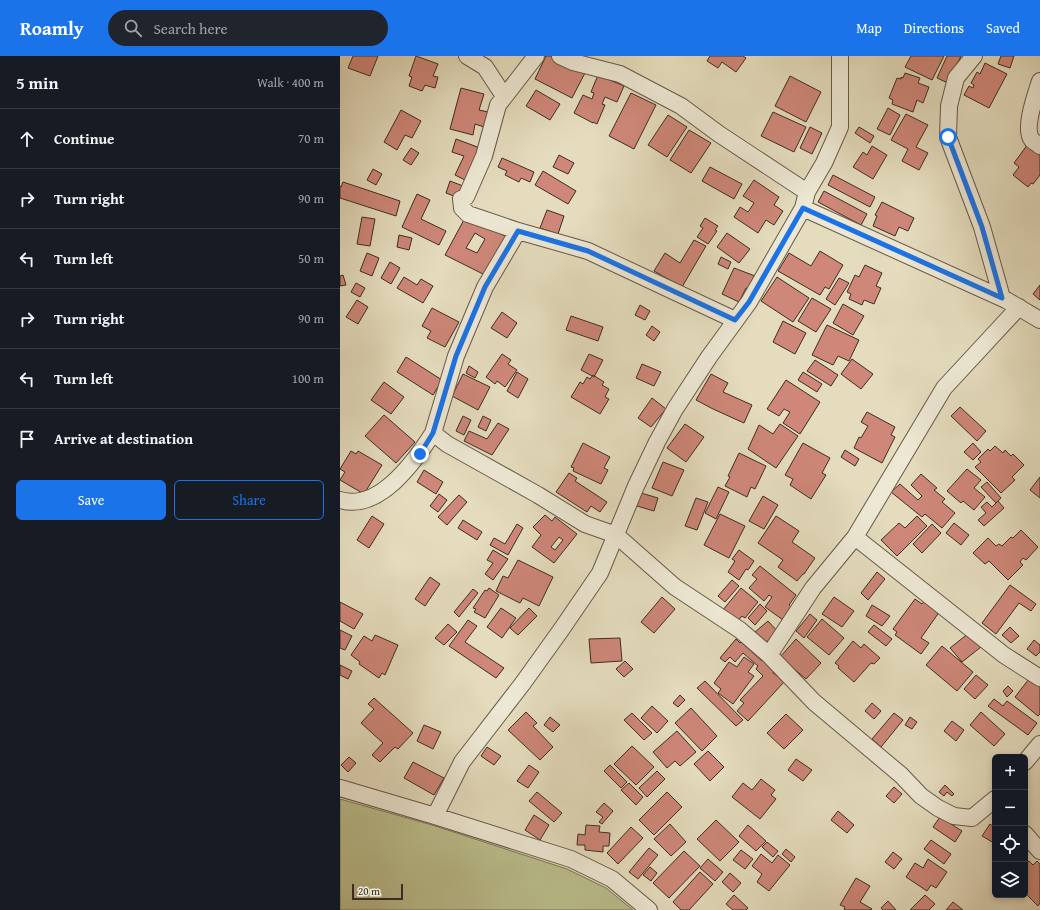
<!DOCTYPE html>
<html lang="en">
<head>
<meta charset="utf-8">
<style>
	:root { --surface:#171b24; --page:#20242c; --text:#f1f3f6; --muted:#9ea1a6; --line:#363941; --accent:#1a73e8 }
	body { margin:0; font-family:"Gentium Book Plus",serif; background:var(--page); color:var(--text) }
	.controls { position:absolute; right:12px; bottom:12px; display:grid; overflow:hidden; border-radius:6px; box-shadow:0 2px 6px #0003 }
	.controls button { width:36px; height:36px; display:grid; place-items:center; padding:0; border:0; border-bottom:1px solid var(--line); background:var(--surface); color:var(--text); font:20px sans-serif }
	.scale { position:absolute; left:12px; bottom:10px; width:51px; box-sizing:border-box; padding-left:4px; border:2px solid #3e2c24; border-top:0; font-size:11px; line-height:14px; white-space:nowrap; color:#3e2c24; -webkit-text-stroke:3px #ede8d4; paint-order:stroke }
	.stop { position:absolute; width:12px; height:12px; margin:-9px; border:3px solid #1a73e8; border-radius:50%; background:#fff }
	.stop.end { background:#1a73e8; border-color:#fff; box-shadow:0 1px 4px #0008 }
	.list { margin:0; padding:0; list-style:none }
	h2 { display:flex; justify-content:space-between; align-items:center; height:52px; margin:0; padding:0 16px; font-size:17px }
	h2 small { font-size:13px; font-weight:400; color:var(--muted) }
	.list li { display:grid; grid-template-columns:26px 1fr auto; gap:12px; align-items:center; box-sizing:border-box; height:60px; padding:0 16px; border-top:1px solid var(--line) }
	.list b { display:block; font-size:15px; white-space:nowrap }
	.list em { font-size:13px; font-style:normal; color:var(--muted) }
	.actions { display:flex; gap:8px; padding:12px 16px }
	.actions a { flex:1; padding:9px 0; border:1px solid var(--accent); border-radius:6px; text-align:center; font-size:14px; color:var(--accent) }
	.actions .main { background:var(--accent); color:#fff }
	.icon { flex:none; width:22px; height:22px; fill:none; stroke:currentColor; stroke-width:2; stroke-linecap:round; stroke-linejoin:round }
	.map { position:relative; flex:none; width:700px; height:854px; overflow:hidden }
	header { display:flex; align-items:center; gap:24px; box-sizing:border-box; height:56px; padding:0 20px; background:var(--accent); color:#fff }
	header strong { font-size:19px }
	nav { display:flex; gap:22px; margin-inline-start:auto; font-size:14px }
	.search { width:280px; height:36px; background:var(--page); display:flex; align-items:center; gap:10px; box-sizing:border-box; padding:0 14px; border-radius:22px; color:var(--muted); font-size:15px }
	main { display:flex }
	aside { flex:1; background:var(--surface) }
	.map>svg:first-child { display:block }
</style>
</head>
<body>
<header>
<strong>Roamly</strong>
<div class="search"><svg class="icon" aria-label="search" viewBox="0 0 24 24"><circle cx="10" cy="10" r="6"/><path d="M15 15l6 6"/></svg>Search here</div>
<nav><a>Map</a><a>Directions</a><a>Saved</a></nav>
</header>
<main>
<aside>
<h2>5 min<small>Walk · 400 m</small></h2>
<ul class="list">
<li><svg class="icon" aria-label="ahead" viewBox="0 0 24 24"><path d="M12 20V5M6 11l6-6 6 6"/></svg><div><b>Continue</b></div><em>70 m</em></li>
<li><svg class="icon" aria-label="right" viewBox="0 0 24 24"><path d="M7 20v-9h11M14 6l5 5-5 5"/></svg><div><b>Turn right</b></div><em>90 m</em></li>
<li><svg class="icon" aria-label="left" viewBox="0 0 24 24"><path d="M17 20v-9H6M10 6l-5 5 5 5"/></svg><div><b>Turn left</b></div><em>50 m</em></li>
<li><svg class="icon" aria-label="right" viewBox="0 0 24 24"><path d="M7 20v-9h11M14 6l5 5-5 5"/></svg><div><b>Turn right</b></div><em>90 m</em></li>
<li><svg class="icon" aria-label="left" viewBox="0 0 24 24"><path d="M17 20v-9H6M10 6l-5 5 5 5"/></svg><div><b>Turn left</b></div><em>100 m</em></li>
<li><svg class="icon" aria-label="arrive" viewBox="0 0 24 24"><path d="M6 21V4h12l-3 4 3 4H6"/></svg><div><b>Arrive at destination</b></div></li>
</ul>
<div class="actions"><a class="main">Save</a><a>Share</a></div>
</aside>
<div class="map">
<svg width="700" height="854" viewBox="0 0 700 854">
	<rect width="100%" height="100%" fill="#e4dcbd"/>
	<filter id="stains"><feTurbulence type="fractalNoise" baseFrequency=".005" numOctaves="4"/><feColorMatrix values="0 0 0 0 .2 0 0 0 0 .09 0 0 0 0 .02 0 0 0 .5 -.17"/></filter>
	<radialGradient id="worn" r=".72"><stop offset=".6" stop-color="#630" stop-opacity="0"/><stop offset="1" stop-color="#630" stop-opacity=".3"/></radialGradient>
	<path fill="#bbbe8d" stroke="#7c7558" d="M0,743l92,26 135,44 39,19 27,22h-293z"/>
	<path fill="#ce8778" stroke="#3e2c24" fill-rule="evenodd" d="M13,0h25l-8,20 -22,-8z
		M76,0l22,8 -5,12 5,1 -3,11 -10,-3 -3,6 -13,-5 3,-9 -3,-1z
		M206,0h5l34,17 -13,25 -37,-19z
		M370,0h33l3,2 -10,14 -14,-10 -4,6 -11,-7z
		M571,0h33l-12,24 -27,-13z
		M607,0h14l-13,27 -11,-5z
		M661,0h13l-4,12 -12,-4z
		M645,7l22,11 -18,34 -25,-13 5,-9 4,2 1,-3 -3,-2 6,-11 3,2z
		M565,17l15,5 -2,5 11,4 -6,16 -6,-3 -4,12 -21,-8 1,-4 -4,-2 8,-20 4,1v-2l2,1z
		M258,19l26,11 -7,16 -12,-5 -3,7 3,1 -8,19 -4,-2v1l-19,-10 9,-18 9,4 2,-6 -3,-1z
		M450,20l31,16 -15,30 -31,-16z
		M121,32l23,6 -5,16 9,2 -4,15 -9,-3 -2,11 -23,-6z
		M196,34l24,14 -10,16 -24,-14z
		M291,37l25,12 -22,44 -25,-13z
		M548,52l12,7 -10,20 -13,-6z
		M61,54l20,11 -9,17 -7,-3 -8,15 -13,-8z
		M433,56l33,15 -12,25 -33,-16z
		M566,58l22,11 -12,22 12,6 -9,17 -17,-9 6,-12 -17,-9z
		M328,59l19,12 -20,30 -19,-12z
		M470,71l12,6 -10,21 -12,-6z
		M519,71l15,9 -4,7 -15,-10z
		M349,74l22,13 -20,30 -21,-13z
		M116,83l24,9 -11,34 -14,-7 9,-19 -12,-4z
		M688,88l12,9v22l-7,9 -2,-1 -3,4 -15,-12 6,-8 -5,-4z
		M532,90l15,9 -14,24 -20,-12 10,-15 4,3z
		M71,92l8,5 -8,12 -8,-5z
		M219,99l15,8 -6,11 -15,-7z
		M162,102l32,14 -4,10 -9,-4 -2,4 -14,-7 2,-4 -9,-4z
		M370,111l32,17 -8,15 -32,-18z
		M33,113l9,5 -6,11 -9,-5z
		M203,115l33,20 -8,13 -33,-19z
		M493,119l42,22 -5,10 -42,-22z
		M414,124l25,17 -5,8 9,6 -9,14 -8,-5 -8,13 -24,-16 6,-10 8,5 6,-9 -11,-7z
		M110,125l13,5 -4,12 -13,-5z
		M3,126l57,19 -4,15 -56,-18v-12l1,1z
		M484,135l43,23 -6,11 -43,-23z
		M77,138l13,6 -9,19 25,12 -7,14 -37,-18z
		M542,146l32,16 -6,13 -9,-4 -4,9 -22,-10 4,-10 -2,-1z
		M207,154l17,6 -6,18 -18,-6z
		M126,160l41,21 -20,39 -42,-21zM135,177l10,6 -8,14 -11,-5z
		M22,161l13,2 -5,27 -13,-2z
		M365,162l13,8 -3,4 2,1 -9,13 -11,-7 6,-9 -3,-2z
		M387,177l23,16 -11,14 -22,-16z
		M59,179l13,3 -3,12 -12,-3z
		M354,184l12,6 -24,41 -28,-16 11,-18 15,10z
		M480,195l23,14 -14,24 -4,-2 -5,8 -42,-24 11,-18 22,13z
		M27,197l12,5 -7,18 -12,-5z
		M381,201l10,5 -3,7 -10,-5z
		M50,206l10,6 -9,16 -10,-6z
		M525,209l17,8 -6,13 5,2 -7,16 -10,-4 -2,5 -13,-6 2,-5 -4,-2 8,-17 4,2z
		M394,212l21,8 -6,13 -3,-1 -7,14 -17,-8z
		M3,219l3,10 -6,1v-10z
		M64,221l13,8 4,-6 12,7 -10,17 -26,-15z
		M437,221l32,21 -16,24 -32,-21z
		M499,222l10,5 -14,22 -9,-6z
		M16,227l9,5 -5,9 -9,-5z
		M700,229v15l-7,-6z
		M472,242l19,11 -15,23 -18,-11z
		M17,244l11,7 -10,17 -12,-7z
		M503,248l21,12 -11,19 -20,-12z
		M300,249l10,6 -5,9 -10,-5z
		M92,252l27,14 -14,25 -18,-9 4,-7 -9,-5z
		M162,256l15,11 -10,15 -16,-10z
		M231,260l32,11 -5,14 -32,-11z
		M443,265l23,12 -11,21 -22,-12z
		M487,269l32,15 -10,21 -11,-5 -5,9 -21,-10z
		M312,270l8,6 -6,9 -8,-6z
		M162,298l9,6 -3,4 9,6 -12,17 -8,-6 -2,3 -9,-7z
		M249,298l14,6 -9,17 -13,-7z
		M66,301l36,23 -9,15 -36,-23z
		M512,303l21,15 -12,15 -20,-15z
		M475,304l23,15 -7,11 -24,-15z
		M302,308l19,8 -7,14 -18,-8z
		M129,310l9,6 -3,6 -9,-5z
		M177,316l11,7 -10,19 -11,-7z
		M463,316l19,12 -5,8 -19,-12z
		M123,318l27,13 -12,23 -26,-14z
		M371,318l17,9 -5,9 29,13 -8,18 -31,-14 -17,-9z
		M253,319l11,7 -2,3 7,4 -4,8 4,2 -9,15 -29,-17 9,-15 3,2 4,-7 3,2z
		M446,324l34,22 -20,32 -17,-11 7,-11 -6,-3 -5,7 -12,-7z
		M44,326l20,15 -13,17 -20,-14z
		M312,342l14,11 -15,18 -13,-9z
		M620,351l26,24 -9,10 -26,-25z
		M527,356l28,15 -4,8 4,2 -13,26 -28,-15 5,-11 2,1 7,-12 -7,-4z
		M44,359l31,27 -19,21 -31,-27z
		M123,360l8,4 -7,15 -8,-4z
		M143,360l8,4 -5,11 -8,-4z
		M158,367l11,6 -17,26 -28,-14 5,-10 18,8z
		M345,368l19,13 -18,25 -19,-14z
		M440,368l18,12 -22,32 -28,-19 11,-24 14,9z
		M243,387l27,14 -6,11 4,2 -7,14 -28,-13 1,-3 -3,-1z
		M463,387l27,15 -8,15 4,2 -15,24 -21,-14 3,-6 -8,-4z
		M633,387l8,9 -8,8 -9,-8z
		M655,390l8,7 2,-3 6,6 2,-2 11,11 -12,12 3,3 -14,13 -26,-26 6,-5 -3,-3 10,-10 2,2z
		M505,394l14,9 -4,7 -14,-9z
		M11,395l5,3 2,-3 24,14 -18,29 -24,-14 5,-8 -5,-3z
		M399,397l27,13 -11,23 -4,-2 -4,10 -22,-11 5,-9 -2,-1z
		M323,406l21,8 -12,26 -20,-8z
		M627,413l14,11 -7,8 11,9 -11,13 -11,-9 -2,2 -14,-12z
		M84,414l19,12 -7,12 -19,-12z
		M229,417l8,5 -2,3 32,21 -7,10 -9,-6 -4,6 -31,-20z
		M581,418l16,14 -3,2 11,9 -3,3 13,11 -13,15 -17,-14 -3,3 -31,-25 9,-8 18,16 4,-4 -11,-11z
		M700,421v21l-10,-8z
		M647,426l14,16 -5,5 -15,-16z
		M378,431l11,5 -13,27 -11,-6z
		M301,437l17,5 -4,13 -17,-5z
		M99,438l8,6 -9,12 -8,-6z
		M119,439l8,7 -20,23 -9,-8z
		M423,440l15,9 -14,24 -15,-8z
		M356,442l12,4 -11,28 -12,-4z
		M658,445l6,7 -20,18 -6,-6 8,-7 -5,-6 6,-5 5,5z
		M380,458l25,12 -16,32 -25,-13z
		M205,459l7,6 3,-4 22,17 -23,29 -22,-16 9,-12 -8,-8zM219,481l4,3 -8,10 -4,-3z
		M32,460l12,8 -15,24 -12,-8z
		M436,460l23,15 -7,11 23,16 -11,16h-1l-6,7 -19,-14 5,-7 -25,-17z
		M577,460l10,10 -30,30 -16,-16 18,-17 6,5z
		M123,464l19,12 -5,8 -19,-12z
		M614,467l15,12 -8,10 -15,-12z
		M177,468l6,4 -15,27 -18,-10 4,-7 11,6z
		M592,468l9,9 -19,20 -9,-9z
		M681,474l17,17 -12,13 -3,-2 -3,4 3,3 -15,15 -19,-19 -4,3 -12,-11 15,-15 8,8 3,-2 3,2 9,-9 2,1z
		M153,494l15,9 -15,21 -8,-6 8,-11 -6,-3z
		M399,494l15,11 -6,9 -2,-1 -7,11 -11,-8 7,-11 -3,-2z
		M178,504l35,17 -14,29 -16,-8 -3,5 -24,-12 7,-15 5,2z
		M420,510l36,29 -7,10 3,3 -9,12 -18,-13 7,-10 -3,-2 -5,6 -15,-13 8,-9 -5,-4z
		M537,516l8,7 -17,21 -7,-7z
		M90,521l10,7 -15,22 -10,-7z
		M392,524l7,6 -14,16 -7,-6z
		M670,529l26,19 -5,7 -12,-8 -23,31 -14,-11z
		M149,532l10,7 -14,23 -11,-6 2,-3 -3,-1 12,-18 2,1z
		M401,532l17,14 -13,16 -3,-2 -6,7 -14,-12z
		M133,533l5,4 -19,24 -5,-5z
		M322,541l13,12 -21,24 -13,-11z
		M494,541l20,14 -12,16 -20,-13z
		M575,543l7,5 3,-4 15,11 -19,27 8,5 -8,11 -26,-19 2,-3 -4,-3z
		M0,546l23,12 -9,15 -14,-8z
		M420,548l7,7 -12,14 -7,-7z
		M532,549l18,11 -8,10 -16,-10z
		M161,552l15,10 -14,20 -15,-11z
		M189,552l8,8 -19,19 -8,-7z
		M470,558l7,6 -13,18 -8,-7z
		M482,563l22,19 -15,17 -22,-18z
		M128,564l9,6 -12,16 39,26 -8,10 -47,-32z
		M428,565l10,11 -13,11 -10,-11z
		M108,568l9,8 -13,13 -9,-7z
		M534,569l18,14 -6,7 -18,-14z
		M670,571l9,9 -8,7 -9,-8z
		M0,574l12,6 -7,14 -5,-2z
		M629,577l12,14 -19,15 -12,-14z
		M35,579l23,10 -13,30 -3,-2 -3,5 -20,-14 1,-2 -9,-7 13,-19 8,5z
		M280,582l2,23 -31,2 -2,-24z
		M396,583l4,4 1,-1 21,19 1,-1 11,11 -1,2 12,8 -37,40 -11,-10 7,-8 -4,-3 23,-24 -7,-7 2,-3 -15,-13 -8,9 -5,-5 -5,5 -5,-4z
		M456,583l25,24 -15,16 -26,-22z
		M694,584l6,5v7l-4,4 -9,-7z
		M513,585l8,7 3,-4 16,14 -6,6 -3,-1 -17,19 -16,-14 1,-2 -4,-3z
		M602,590l31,26 -16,19 -31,-26z
		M404,601l10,7 -6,8 6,4 -21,28 -15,-11 3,-4 -7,-6 15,-21 8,5z
		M285,605l8,8 -9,8 -8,-8z
		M0,609l12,6 -4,8 -8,-4z
		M636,619l12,10 -13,14 -11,-10z
		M692,619l8,7v32l-2,2 -23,-19z
		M365,625l38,39 -7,6 -39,-38z
		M668,630l5,5 -6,6 -4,-6z
		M340,639l5,5 -7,7 -5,-4z
		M34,642l39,35 -15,16 -3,-2 -15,15 -8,-7 11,-12 -22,-20 13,-14 -6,-5z
		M654,643l9,7 4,-5 30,22 -9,12 -40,-29z
		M532,647l9,8 -7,8 -9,-8z
		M312,650l16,15 -11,12 -16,-15z
		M351,652l26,28 -15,15 -27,-28z
		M186,656l11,11 -4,3 20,21 -13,13 -32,-30z
		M641,656l24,22 -11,12 -24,-21z
		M292,657l20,20 -8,7 -20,-20z
		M554,657l9,7 -22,27 -9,-8z
		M446,658l17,16 -19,19 -17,-16z
		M210,661l10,8 -7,7 -9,-7z
		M570,661l7,5 -5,7 -7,-4z
		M612,665l12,9 -8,11 -12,-10z
		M84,669l17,7 -8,17 -16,-8z
		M337,675l19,21 -16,14 -5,-5 -8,7 -14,-16z
		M292,690l22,21 -18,18 -22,-21z
		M147,691l14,9 -7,9 -13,-9z
		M368,695l16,16 -14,14 -16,-17z
		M9,701l7,6 -8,9 -7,-7z
		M456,703l16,11 -9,11 -15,-11z
		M73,706l31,16 -10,17 -30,-17z
		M189,709l10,7 -11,16 -11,-7z
		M270,709l17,17 -6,6 -17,-17z
		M317,715l8,8 -18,18 -8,-9z
		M421,723l14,11 -4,5 5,4 -16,20 -28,-22 11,-14 9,7z
		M289,727l14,14 -7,8 -15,-15z
		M605,729l9,9 -2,2 -5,-4 -3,4 -5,-4z
		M554,731l8,7 -8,9 -8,-7z
		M197,736l25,21 -8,9 -25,-21z
		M327,736l15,15 -28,28 -15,-15z
		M264,747l9,8 -11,13 -3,-2 4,-5 -7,-5z
		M498,755l16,14 -7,8 -16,-13z
		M194,759l15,10 -9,15 -15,-10z
		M600,761l22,14 -7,11 -22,-15z
		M376,764l23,22 -19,19 -23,-22z
		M330,768l16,18 -15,14 -17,-17z
		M650,768l5,4 -1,15 -12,-7z
		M246,769l14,1 -1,6 11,1 -1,13h-6v6l-18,-2v-5h-8l1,-11 7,1z
		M408,769l18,16 -10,10 -17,-15z
		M291,771l12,11 -25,26 -11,-11z
		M591,784l20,14 -7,10 -20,-15z
		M427,786l11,9 -5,6 -11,-10z
		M309,792l9,7 -20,24 -9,-7z
		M446,793l9,8 -4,5 -9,-8z
		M401,794l12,9 -8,10 -12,-9z
		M344,795l16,15 -31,32 -16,-15z
		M553,796l9,7 -8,10 -9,-7z
		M421,798l11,9 6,-8 12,10 -21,26 -12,-9 5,-8 -10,-8z
		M368,803l15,13 -8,9 -15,-13z
		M588,803l19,13 -11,16 -5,-3 -4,6 -21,-14 9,-14 8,5z
		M689,805l4,4 4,-4 3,3v39l-2,3 -13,-13v-28z
		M310,811l7,6 -6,8 -8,-6z
		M360,816l13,12 -24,26h-8l-8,-8z
		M390,817l11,10 -8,9 -11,-10z
		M516,822l14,8 -10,16 12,7 -1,1h-27l1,-3 -5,-2z
		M394,839l14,13 -2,2h-13l-7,-6z
		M585,839l10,9 -6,6h-19z
		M548,845l8,9h-13l-2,-2z
		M613,846l10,8h-17z"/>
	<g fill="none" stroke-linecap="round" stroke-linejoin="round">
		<g stroke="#68584a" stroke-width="18">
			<path id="minor" d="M127,0l18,11 19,29
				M196,0l-38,49 -14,51 -18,41 -5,2 1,9 6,6 50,17 70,20 147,69
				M220,0l13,6 47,12 61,32 38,28 88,58 -4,16 203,92 34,20
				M634,0l-18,22 -7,28 -1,31 34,90 20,71
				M700,25c-4,13 -17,48 -8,59 2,2 6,4 8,6
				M467,136l17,-29 16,-36v-71
				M178,175l-33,56 -29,69 -23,77 14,11 91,51 47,29 31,11 59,52 65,43 29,25 45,47 87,73 20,21 17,12 16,8 18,2 23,-19
				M0,444c39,12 75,-39 93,-67
				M515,481l149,118 36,23
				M429,599l44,-67 42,-51 89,-149 75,-81
				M685,706l15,-18
				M0,732l95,28 136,43 41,20 37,31
				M95,760l27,-54 61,-79 38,-53 39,-57 36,-87 21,-44 18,-33 34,-52 40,-55 54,-94
				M685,778l15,17"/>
		</g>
		<use href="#minor" stroke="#ede8d4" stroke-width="16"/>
	</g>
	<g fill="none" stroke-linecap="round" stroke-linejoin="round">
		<path stroke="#1a73e8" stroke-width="5" d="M80,398l13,-21 23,-77 29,-69 33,-56 70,20 147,69 14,-18 54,-94 199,90 -20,-71 -34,-90"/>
	</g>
	<rect width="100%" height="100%" filter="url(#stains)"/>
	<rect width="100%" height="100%" fill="url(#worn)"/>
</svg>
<div class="controls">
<button>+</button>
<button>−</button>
<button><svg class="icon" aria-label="locate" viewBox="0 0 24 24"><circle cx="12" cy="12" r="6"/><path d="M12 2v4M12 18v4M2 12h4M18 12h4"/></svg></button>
<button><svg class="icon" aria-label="layers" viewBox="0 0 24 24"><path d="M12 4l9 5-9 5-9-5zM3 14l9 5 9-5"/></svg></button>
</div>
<div class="scale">20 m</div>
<div class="stop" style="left:608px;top:81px"></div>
<div class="stop end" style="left:80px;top:398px"></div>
</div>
</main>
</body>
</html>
